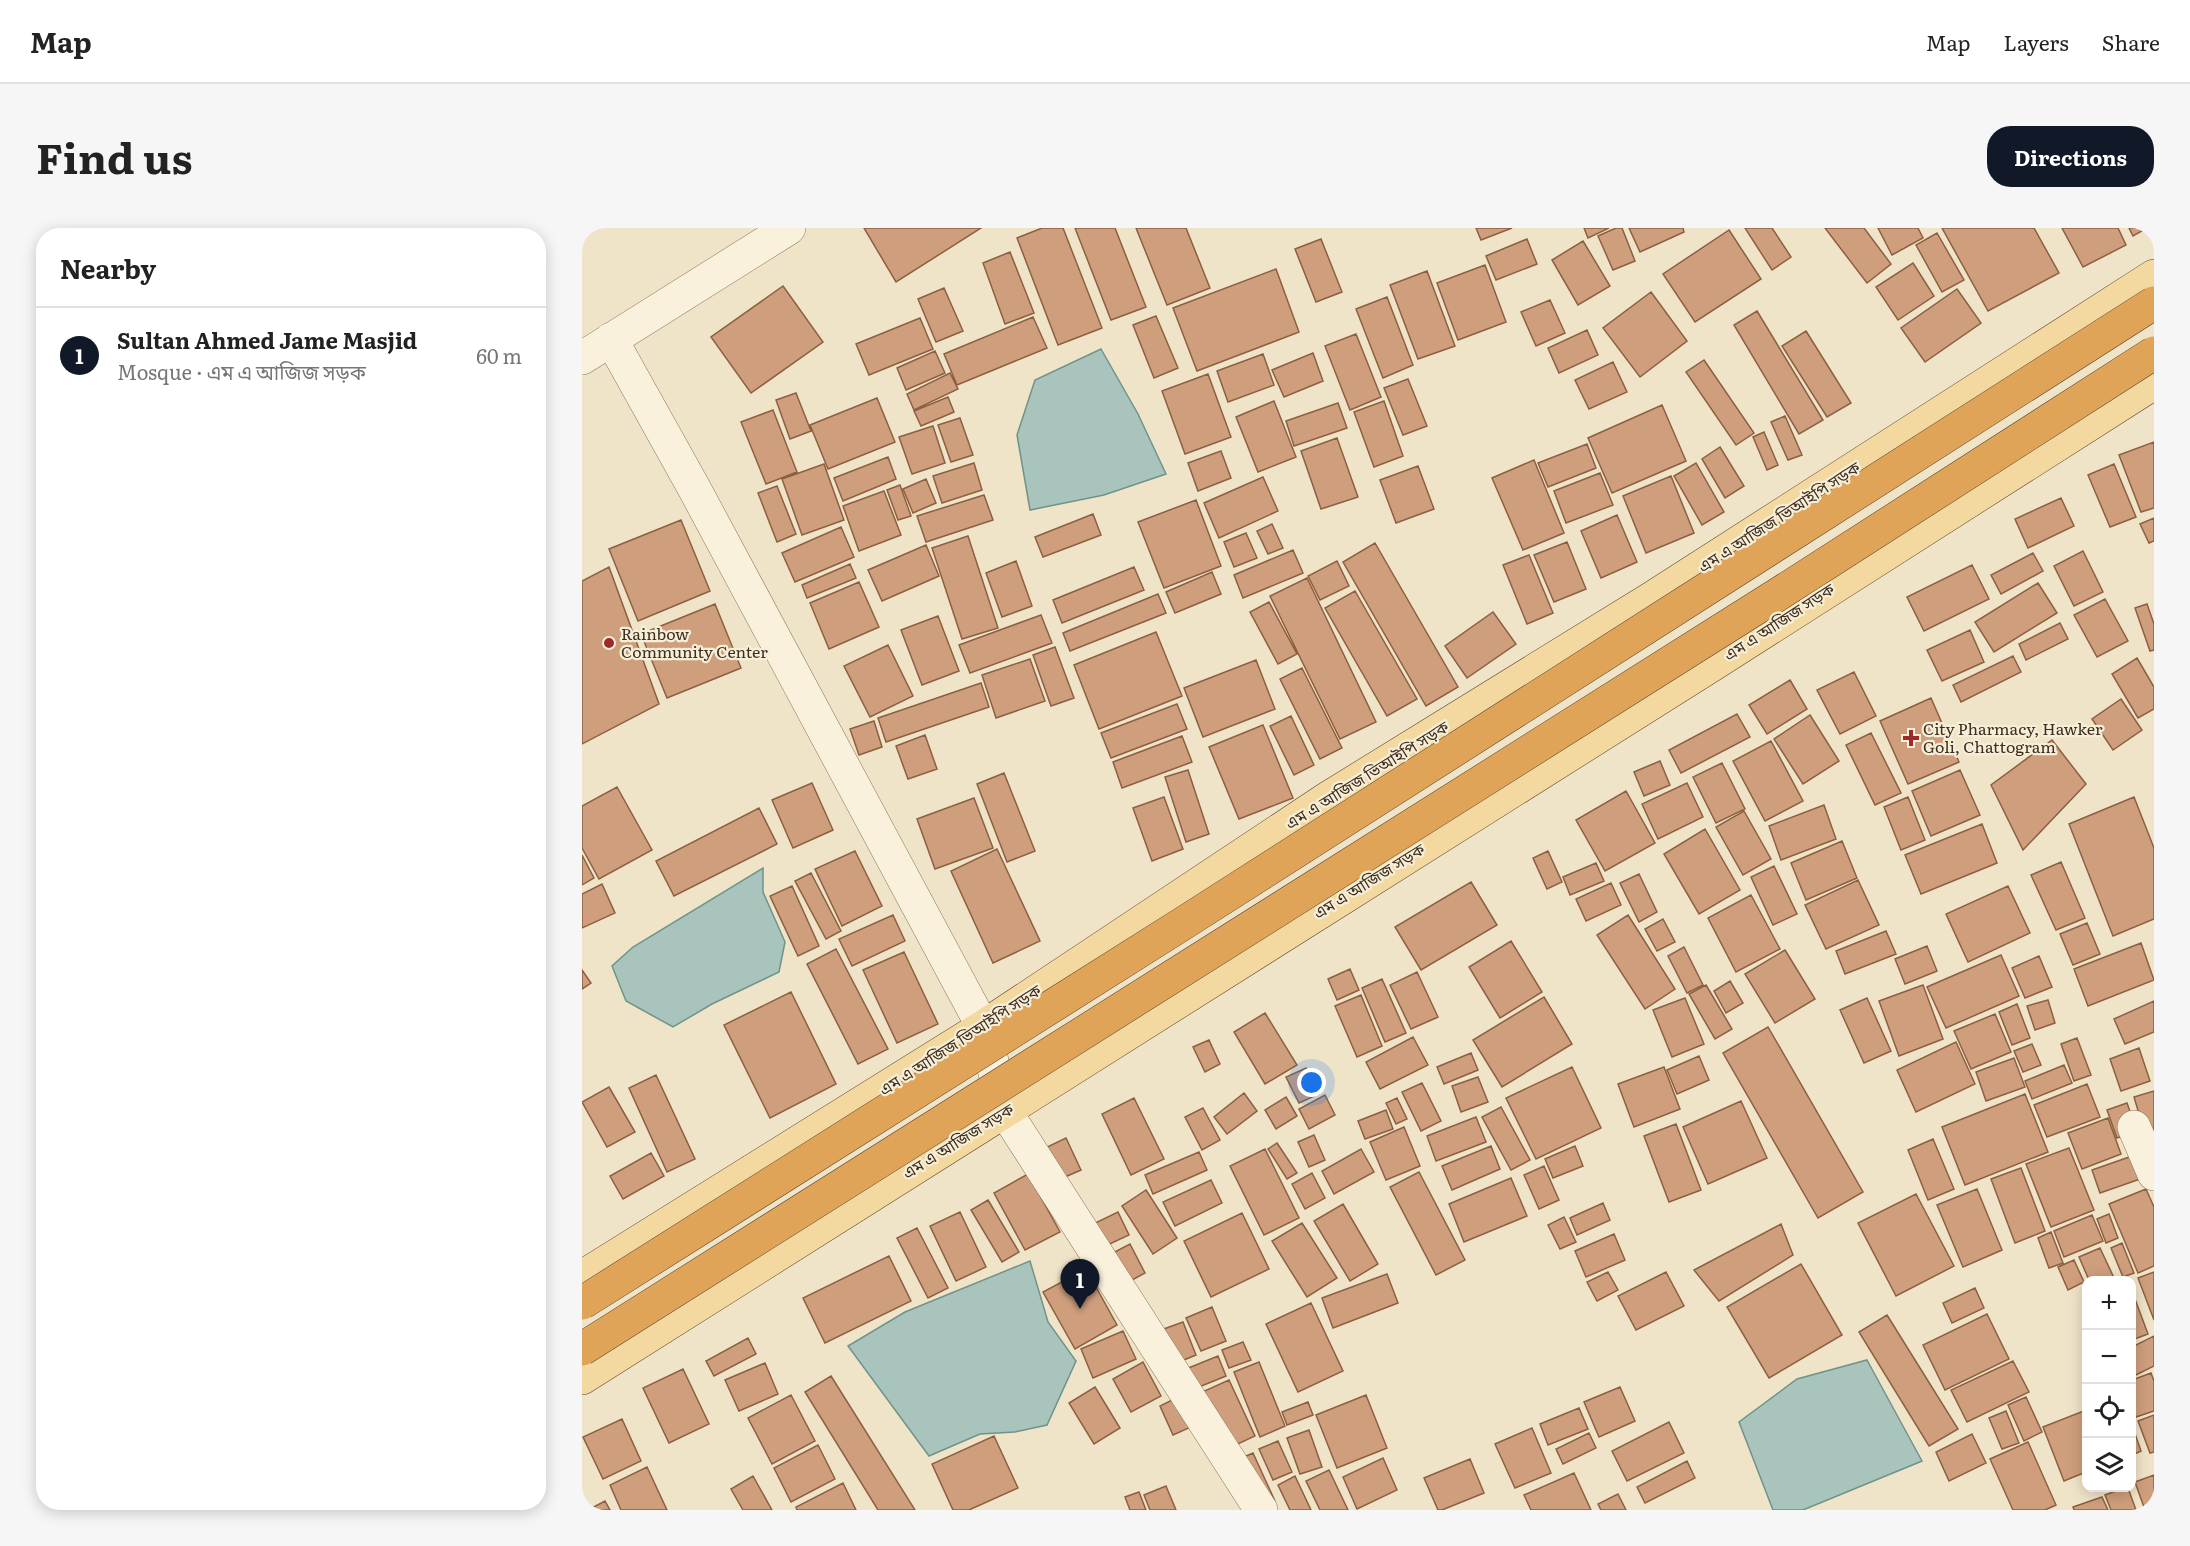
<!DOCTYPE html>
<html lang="en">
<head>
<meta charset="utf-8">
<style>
	:root { --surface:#fff; --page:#f6f6f6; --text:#222; --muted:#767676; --line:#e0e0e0; --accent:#111827 }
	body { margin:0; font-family:Literata,"Noto Sans Bengali",serif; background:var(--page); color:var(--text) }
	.controls { position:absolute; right:18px; bottom:18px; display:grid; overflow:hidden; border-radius:12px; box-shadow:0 3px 15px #0003 }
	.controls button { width:54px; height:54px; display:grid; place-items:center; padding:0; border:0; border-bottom:2px solid var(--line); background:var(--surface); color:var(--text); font:30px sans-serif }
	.you { position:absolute; left:730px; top:855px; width:21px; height:21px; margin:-15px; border:4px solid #fff; border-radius:50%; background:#1a73e8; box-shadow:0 0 0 9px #1a73e833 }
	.badge { display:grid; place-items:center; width:39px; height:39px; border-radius:50%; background:var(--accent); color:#fff; font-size:20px; font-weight:700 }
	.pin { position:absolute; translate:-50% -50px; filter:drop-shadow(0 2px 3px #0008) }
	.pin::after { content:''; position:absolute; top:32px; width:21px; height:18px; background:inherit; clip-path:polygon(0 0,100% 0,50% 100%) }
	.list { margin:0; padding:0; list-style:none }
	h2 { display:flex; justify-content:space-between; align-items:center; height:78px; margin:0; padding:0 24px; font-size:26px }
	h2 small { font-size:20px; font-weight:400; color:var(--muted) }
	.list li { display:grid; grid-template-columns:39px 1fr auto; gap:18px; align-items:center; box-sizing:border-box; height:96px; padding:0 24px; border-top:2px solid var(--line) }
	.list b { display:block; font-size:22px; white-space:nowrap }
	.list p { margin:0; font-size:20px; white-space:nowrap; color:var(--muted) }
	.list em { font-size:20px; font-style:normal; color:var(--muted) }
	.icon { flex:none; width:33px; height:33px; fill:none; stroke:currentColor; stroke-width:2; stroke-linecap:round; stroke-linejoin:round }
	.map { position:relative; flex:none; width:1572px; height:1282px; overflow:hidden; border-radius:24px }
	header { display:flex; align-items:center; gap:36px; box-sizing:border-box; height:84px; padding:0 30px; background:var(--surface); border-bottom:2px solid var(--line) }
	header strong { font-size:28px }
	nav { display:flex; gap:33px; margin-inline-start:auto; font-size:21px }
	.intro { display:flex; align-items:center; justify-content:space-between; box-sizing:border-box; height:144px; padding:0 36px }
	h1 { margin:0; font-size:42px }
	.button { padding:15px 27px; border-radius:24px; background:var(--accent); color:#fff; font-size:21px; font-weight:700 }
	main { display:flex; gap:36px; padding:0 36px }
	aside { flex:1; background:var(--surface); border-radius:24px; box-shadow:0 3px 15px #0003 }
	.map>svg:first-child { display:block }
</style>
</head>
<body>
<header>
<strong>Map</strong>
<nav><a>Map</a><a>Layers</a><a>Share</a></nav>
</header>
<div class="intro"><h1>Find us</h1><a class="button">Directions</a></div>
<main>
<aside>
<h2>Nearby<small></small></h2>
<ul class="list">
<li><span class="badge">1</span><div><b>Sultan Ahmed Jame Masjid</b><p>Mosque · এম এ আজিজ সড়ক</p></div><em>60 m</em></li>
</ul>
</aside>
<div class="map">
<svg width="1572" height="1282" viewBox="0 0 1572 1282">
	<rect width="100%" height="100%" fill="#f0e4c8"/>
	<path fill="#a9c4bc" stroke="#6f938a" stroke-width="1.5" d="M519,121l37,65 28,60 -62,21 -74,15 -13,-75 18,-55z
		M181,640v24l22,50 -6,30 -67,32 -39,23 -47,-26 -14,-35 21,-19z
		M448,1033l18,61 28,39 -29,64 -32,7 -35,2 -51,22 -81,-110 57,-34z
		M1285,1132l55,101 -119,49h-30l-34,-88 58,-43z"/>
	<path fill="#cf9f7d" stroke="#8d5f41" stroke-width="1.5" d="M282,0h117l-85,54z
		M460,0h21l39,100 -44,17 -41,-107z
		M493,0h40l31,79 -35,13z
		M554,0h50l24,60 -43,17z
		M894,0h36l-31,12z
		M1002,0h25l-21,10z
		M1034,0h6l13,33 -22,9 -15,-34z
		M1047,0h54l1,4 -44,20z
		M1163,0h27l19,29 -19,13z
		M1243,0h39l27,36 -24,19z
		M1296,0h40l5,10 -31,17z
		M1360,0h92l25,45 -71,38z
		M1480,0h56l8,17 -43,22z
		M1547,0h18l-14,8z
		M1147,2l32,49 -66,43 -32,-48z
		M1355,5l27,47 -22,12 -26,-47z
		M739,11l21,53 -26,10 -21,-53z
		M945,11l10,25 -41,16 -10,-24z
		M1001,13l27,45 -32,19 -26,-45z
		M428,24l24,61 -29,11 -22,-61z
		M1331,35l21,33 -36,24 -22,-33z
		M903,37l21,57 -48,18 -21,-57z
		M694,41l23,63 -102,39 -24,-63z
		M845,43l28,75 -37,13 -28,-74z
		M201,58l40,56 -72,51 -40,-56z
		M362,60l19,43 -27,11 -18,-43z
		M1375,61l24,34 -56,39 -24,-34z
		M1069,64l36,49 -47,36 -37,-49z
		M805,69l26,68 -30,13 -27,-69z
		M968,72l15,33 -29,13 -15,-34z
		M1175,83l66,109 -24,14 -65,-109z
		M574,88l22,52 -24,10 -21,-53z
		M451,89l14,31 -90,37 -13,-31z
		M338,90l13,31 -64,26 -13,-31z
		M1005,102l11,25 -39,18 -11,-25z
		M1224,103l45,72 -24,14 -45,-71z
		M774,106l25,63 -31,13 -25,-64z
		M353,123l10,22 -39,17 -9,-22z
		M731,125l10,28 -39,16 -12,-27z
		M681,126l11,31 -46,17 -11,-31z
		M1122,132l50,73 -18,12 -50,-73z
		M1031,134l14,30 -38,17 -14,-29z
		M368,145l8,16 -44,21 -7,-16z
		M626,146l23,63 -46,17 -23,-63z
		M826,151l19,47 -24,9 -19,-47z
		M214,165l15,38 -21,8 -14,-39z
		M366,169l6,15 -33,14 -7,-15z
		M295,170l18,44 -67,27 -18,-44z
		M692,173l22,56 -38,15 -22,-55z
		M802,173l19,55 -29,11 -20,-55z
		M756,175l9,25 -53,18 -8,-25z
		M1080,177l24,56 -74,32 -24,-55z
		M191,182l24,62 -31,12 -25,-62z
		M1203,188l17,39 -14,5 -17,-38z
		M378,190l13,37 -22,7 -13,-37z
		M351,198l12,37 -33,11 -13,-37z
		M1182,204l14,33 -11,5 -14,-33z
		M755,210l21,59 -37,12 -20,-58z
		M1572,214v66l-13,4 -22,-57z
		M1005,216l9,24 -48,19 -10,-24z
		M1138,219l24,39 -19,12 -23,-39z
		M639,223l10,27 -33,13 -10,-28z
		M306,229l8,22 -53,22 -9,-23z
		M952,232l30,73 -41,17 -31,-72z
		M392,235l8,27 -40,13 -9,-27z
		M1114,235l28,49 -22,13 -28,-49z
		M242,236l20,56 -42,15 -20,-56z
		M1532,236l22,53 -26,10 -22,-52z
		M836,238l16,43 -38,14 -16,-43z
		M1018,245l13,32 -47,18 -12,-32z
		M1089,248l23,57 -48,20 -23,-57z
		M681,249l15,34 -59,27 -15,-35z
		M344,251l10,24 -23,10 -10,-24z
		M318,257l11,31 -13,4 -11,-30z
		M195,258l19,48 -19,8 -19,-49z
		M302,263l17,44 -42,16 -16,-45z
		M402,267l9,25 -67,22 -9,-26z
		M1479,270l13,28 -46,22 -13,-29z
		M614,272l25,66 -57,22 -26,-66z
		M511,286l8,21 -58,22 -8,-20z
		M1035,287l20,47 -36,16 -20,-47z
		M1572,290v23l-5,2 -9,-19z
		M99,292l29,71 -72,30 -29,-72z
		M690,296l11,24 -15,6 -11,-23z
		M259,299l13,30 -59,25 -13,-29z
		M664,305l11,25 -23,9 -10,-25z
		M386,308l30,92 -36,11 -30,-91z
		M985,314l19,47 -32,13 -20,-47z
		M793,315l83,144 -32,19 -83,-144z
		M344,317l13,31 -57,25 -14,-31z
		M711,322l10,23 -60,25 -9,-23z
		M1501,323l20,41 -29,14 -20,-40z
		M1451,325l10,18 -42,23 -10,-19z
		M947,327l24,58 -26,11 -24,-59z
		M434,333l16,45 -30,11 -16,-44z
		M755,333l12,25 -29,14 -12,-24z
		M268,336l6,14 -49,20 -5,-13z
		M1390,337l17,34 -65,32 -17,-34z
		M27,339l50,137 -77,40v-163z
		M552,339l10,23 -82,33 -9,-23z
		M630,344l9,22 -46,19 -9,-21z
		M725,350l69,144 -36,17 -70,-143z
		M277,354l20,45 -50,22 -19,-46z
		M1456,355l19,30 -63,39 -19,-30z
		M773,363l62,108 -30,17 -62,-108z
		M576,366l8,19 -96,38 -7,-18z
		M1523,371l23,42 -31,16 -23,-42z
		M687,374l28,52 -19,10 -28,-52z
		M133,376l26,64 -74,30 -26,-64z
		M1565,376l7,20v26l-4,1 -15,-43z
		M911,384l23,32 -49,34 -22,-32z
		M459,387l11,28 -82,30 -11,-28z
		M356,388l21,55 -37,14 -21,-55z
		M1478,395l8,16 -42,21 -7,-16z
		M1388,402l14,32 -42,19 -15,-31z
		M574,404l26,64 -83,33 -25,-64z
		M306,417l25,51 -43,21 -26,-51z
		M473,419l19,51 -23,8 -18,-51z
		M1431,428l8,16 -60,30 -8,-17z
		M1555,430l17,29v22l-16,9 -26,-44z
		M448,431l15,42 -49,17 -14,-43z
		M674,432l19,49 -72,28 -19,-49z
		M720,440l40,80 -22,11 -40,-80z
		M1272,444l22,44 -36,18 -23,-44z
		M1208,452l17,29 -40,25 -18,-29z
		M399,455l8,24 -103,35 -8,-24z
		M1349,470l28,64 -51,22 -28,-63z
		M1539,471l21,31 -29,20 -21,-31z
		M595,476l10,25 -76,29 -10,-25z
		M1155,486l13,23 -69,36 -12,-23z
		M1228,487l29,46 -36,23 -29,-45z
		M709,488l23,49 -20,10 -24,-49z
		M292,493l8,26 -23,8 -9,-26z
		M681,497l30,73 -54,21 -30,-72z
		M1289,505l30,60 -26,12 -29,-60z
		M343,507l12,34 -29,10 -12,-33z
		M600,508l10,26 -70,26 -9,-26z
		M1470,512l34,44 -63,66 -32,-65z
		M1189,513l32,60 -38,20 -32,-60z
		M1078,533l10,24 -26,11 -10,-24z
		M1140,535l23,46 -29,14 -23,-46z
		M606,542l21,64 -23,8 -21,-65z
		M1378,542l20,45 -49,21 -19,-45z
		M422,545l31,78 -28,11 -30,-78z
		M230,555l21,47 -40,18 -21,-48z
		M1105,555l16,34 -45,22 -16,-35z
		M35,559l35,63 -53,29 -17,-31v-42z
		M1044,563l29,52 -50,28 -29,-51z
		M582,569l19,52 -31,12 -19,-53z
		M1326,569l17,43 -24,10 -17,-43z
		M1552,569l20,51v71l-41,17 -44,-112z
		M392,570l19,50 -58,21 -18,-50z
		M1242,577l12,34 -55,21 -12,-34z
		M177,580l18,36 -103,52 -18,-35z
		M1162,583l27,48 -28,16 -27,-48z
		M1400,596l15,39 -76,31 -16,-39z
		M1123,601l35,61 -41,24 -35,-60z
		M1260,613l15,37 -51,22 -15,-37z
		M415,621l43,92 -47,22 -42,-92z
		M273,623l27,55 -40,20 -27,-57z
		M966,623l14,31 -15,7 -14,-31z
		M0,627l12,23 -12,7z
		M1479,634l24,56 -29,12 -25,-55z
		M1014,635l8,18 -34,14 -7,-18z
		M1192,638l23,48 -24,11 -22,-48z
		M229,645l30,58 -15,8 -31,-58z
		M1057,646l18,38 -18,10 -19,-39z
		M1276,652l21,45 -53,24 -21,-44z
		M889,654l26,43 -76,45 -26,-43z
		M1029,655l10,22 -35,16 -10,-22z
		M20,656l13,29 -33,15v-34z
		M210,658l27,60 -21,10 -28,-60z
		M1426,658l22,47 -62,29 -22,-48z
		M1169,667l29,54 -44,23 -28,-54z
		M311,687l12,26 -53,25 -13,-27z
		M1046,687l47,74 -30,20 -48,-74z
		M1081,691l12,23 -18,9 -12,-22z
		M1505,695l13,31 -27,11 -13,-31z
		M1304,703l10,23 -51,20 -9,-23z
		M929,713l31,51 -42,26 -31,-51z
		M1559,715l13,37 -66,26 -14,-37z
		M1345,718l10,25 -32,13 -10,-25z
		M1102,719l19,38 -16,8 -19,-37z
		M254,721l52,100 -30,15 -51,-100z
		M1203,722l30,49 -40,24 -30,-49z
		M322,724l34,72 -41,19 -34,-73z
		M1419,727l18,41 -73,32 -19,-41z
		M1457,728l13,31 -27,11 -13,-30z
		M768,741l9,21 -22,10 -9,-21z
		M0,742l9,13 -9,6z
		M835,744l21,45 -27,12 -21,-44z
		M800,751l24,54 -21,9 -23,-54z
		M1148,753l13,22 -17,10 -12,-22z
		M1124,757l26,44 -17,10 -26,-45z
		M1341,757l20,54 -44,17 -20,-55z
		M209,764l45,92 -66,34 -46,-93z
		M779,767l21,51 -25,11 -22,-51z
		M962,769l28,47 -70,43 -29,-47z
		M1103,770l19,46 -32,13 -19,-47z
		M1285,770l24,53 -27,12 -24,-53z
		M1466,772l7,23 -20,7 -8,-24z
		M1572,773v31l-29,12 -11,-25z
		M1435,776l13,34 -18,7 -13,-33z
		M683,785l32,52 -32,19 -31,-52z
		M1413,786l16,38 -40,17 -17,-38z
		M1186,799l95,165 -45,26 -95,-165z
		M831,809l15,28 -48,24 -14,-27z
		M1495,810l14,37 -17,6 -13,-37z
		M627,812l11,24 -15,8 -12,-25z
		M1374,814l19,42 -59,28 -19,-42z
		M1450,816l9,21 -18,7 -9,-21z
		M1557,820l11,33 -29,10 -11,-32z
		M889,825l7,17 -34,14 -7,-17z
		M1117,828l10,24 -32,14 -10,-24z
		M1432,830l11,29 -39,14 -10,-29z
		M1482,837l8,18 -40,16 -7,-18z
		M990,839l29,61 -65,31 -30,-61z
		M1082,839l16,42 -46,18 -16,-43z
		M724,840l13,26 -20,9 -13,-26z
		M74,847l39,84 -28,13 -38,-84z
		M896,849l10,25 -27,10 -9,-26z
		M840,855l19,38 -20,10 -19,-39z
		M1505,856l13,33 -53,20 -13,-32z
		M27,859l26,45 -28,15 -25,-45z
		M1572,863v59l-4,1 -16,-54z
		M662,865l13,18 -30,23 -13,-17z
		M1443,866l23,58 -83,33 -23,-58z
		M743,867l10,20 -26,14 -10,-20z
		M704,869l11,19 -21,13 -11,-19z
		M552,870l30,61 -33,16 -29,-61z
		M815,870l10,21 -11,5 -10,-21z
		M1159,873l26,57 -59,26 -25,-57z
		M1545,875l10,28 -20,7 -10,-28z
		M919,879l29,53 -19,10 -29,-53z
		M621,880l17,32 -18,10 -17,-33z
		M804,882l7,19 -28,10 -7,-18z
		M894,889l10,25 -50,19 -9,-25z
		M1526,890l13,36 -39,15 -14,-36z
		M1094,896l25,66 -32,12 -25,-66z
		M822,899l16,39 -34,14 -16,-38z
		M732,907l11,25 -16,7 -11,-25z
		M484,910l15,32 -23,10 -15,-31z
		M1351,911l21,50 -26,11 -20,-50z
		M695,915l20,30 -10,6 -19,-30z
		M909,918l9,23 -48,21 -10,-24z
		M993,918l8,20 -30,12 -8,-19z
		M1487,920l25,62 -43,17 -25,-63z
		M683,921l34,69 -35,17 -34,-69z
		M779,921l13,23 -40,22 -12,-23z
		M617,924l8,18 -54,24 -8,-19z
		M69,925l13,23 -41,23 -13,-23z
		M1553,927l8,23 -43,15 -8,-23z
		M962,938l15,34 -20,9 -15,-34z
		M1439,940l24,63 -30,12 -24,-64z
		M837,944l46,88 -29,15 -46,-88z
		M730,945l13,25 -20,11 -13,-25z
		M446,946l32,58 -35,18 -31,-57z
		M929,950l16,38 -63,26 -15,-38z
		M629,952l11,23 -47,23 -12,-24z
		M1395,961l25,61 -39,17 -26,-62z
		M1564,961l8,18v59l-16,7 -29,-69z
		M564,962l31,48 -24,16 -31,-48z
		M1334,966l38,72 -58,30 -38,-73z
		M406,972l31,52 -17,10 -31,-52z
		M1021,975l7,17 -33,15 -7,-17z
		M761,976l35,60 -28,17 -36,-60z
		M378,984l26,55 -30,14 -26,-55z
		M536,984l11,23 -30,14 -10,-23z
		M660,985l27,56 -58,28 -27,-56z
		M1527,986l9,24 -12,5 -9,-24z
		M1510,987l11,26 -39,16 -10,-26z
		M982,989l12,25 -16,7 -12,-24z
		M720,995l35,55 -30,19 -35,-56z
		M1199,996l12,31 -74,46 -25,-31z
		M335,1000l31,60 -20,10 -31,-60z
		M1469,1004l12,31 -14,5 -11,-30z
		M1032,1006l11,26 -39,17 -11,-26z
		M1540,1015l12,30 -11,4 -12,-29z
		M548,1016l15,29 -22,12 -16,-29z
		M1518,1020l15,32h-26l-10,-23z
		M307,1028l22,45 -86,42 -22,-45z
		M1492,1032l10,22 -16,8 -10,-23z
		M1219,1036l41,71 -73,43 -42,-71z
		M504,1041l31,56 -42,24 -32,-57z
		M1026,1044l10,18 -21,11 -10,-19z
		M1084,1044l18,34 -48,24 -18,-34z
		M1572,1044v48l-16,-42z
		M805,1046l11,29 -65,25 -11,-30z
		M1393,1060l9,20 -32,15 -9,-20z
		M1550,1063l16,43 -16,6z
		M729,1075l32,68 -45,21 -32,-68z
		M630,1079l14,34 -25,10 -15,-33z
		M1405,1086l22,45 -64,31 -22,-45z
		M1305,1087l71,114 -29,17 -70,-114z
		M601,1094l13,33 -22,9 -13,-34z
		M541,1103l13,28 -43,19 -12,-29z
		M1572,1108v30l-22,11v-30z
		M166,1110l8,16 -42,22 -8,-15z
		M661,1114l8,18 -22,8 -7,-18z
		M636,1128l8,20 -32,13 -8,-20z
		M1431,1133l16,31 -62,30 -16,-32z
		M561,1134l18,34 -30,16 -18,-33z
		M677,1134l26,64 -25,11 -26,-65z
		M183,1135l13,31 -39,17 -14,-31z
		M101,1141l26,55 -40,19 -26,-55z
		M1569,1145l3,8v30l-18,6 -4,-12v-25z
		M249,1148l84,134h-37l-73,-118z
		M647,1152l26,56 -28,13 -27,-56z
		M513,1159l25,41 -26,16 -25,-41z
		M1038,1159l15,34 -36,16 -15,-35z
		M209,1167l24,46 -43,23 -24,-46z
		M784,1167l21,53 -50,20 -21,-53z
		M1444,1169l16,35 -18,9 -16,-36z
		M594,1170l15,29 -18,8 -13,-29z
		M726,1174l5,13 -26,10 -5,-13z
		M997,1180l9,21 -40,16 -8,-21z
		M1504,1182v62l-22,9 -21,-54z
		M1424,1183l13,32 -17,6 -13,-31z
		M1572,1187v37l-4,1 -12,-32z
		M40,1191l19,42 -38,18 -20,-42z
		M1087,1194l15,31 -57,28 -15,-30z
		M1550,1197l9,26 -9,4z
		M950,1200l19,45 -36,15 -20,-44z
		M727,1202l13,37 -22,7 -13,-36z
		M1007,1205l7,15 -33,16 -7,-15z
		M1390,1206l14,29 -37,18 -13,-29z
		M412,1208l24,52 -49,22h-16l-21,-46z
		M696,1213l14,31 -19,8 -14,-31z
		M1446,1214l28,63 -11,5h-32l-23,-51z
		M236,1217l17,34 -44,23 -17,-34z
		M671,1225l22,48 -36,-42z
		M801,1230l14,32 -40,19 -14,-32z
		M888,1231l14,34 -42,17h-4l-14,-32z
		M1105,1233l8,17 -50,25 -8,-16z
		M65,1239l20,43h-46l-11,-25z
		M747,1242l19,40h-28l-14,-29z
		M992,1245l17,37h-60l-7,-15z
		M1572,1247v35h-9l-10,-28z
		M171,1248l19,34h-29l-12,-21z
		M713,1248l16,34h-21l-12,-25z
		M261,1255l13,27h-59l-1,-3z
		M584,1258l10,24h-26l-6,-15z
		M1542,1260h4l8,22h-25l-6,-15z
		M557,1264l7,18h-16l-5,-13z
		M1036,1266l8,16h-25l-3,-6z
		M1520,1269l6,13h-34l-1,-3z
		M23,1273l5,9h-22z"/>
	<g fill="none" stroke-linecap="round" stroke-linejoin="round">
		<g stroke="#8d765c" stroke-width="34">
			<path id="street" d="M29,111l83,149 289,539 22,84 256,399
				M0,130l207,-130
				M1552,899l20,47"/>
		</g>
		<g stroke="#5b4430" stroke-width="34">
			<path id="primary" d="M0,1049l401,-250 345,-229 324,-200 502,-322
				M0,1150l1133,-715 439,-280"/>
		</g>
		<use href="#street" stroke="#faf1dc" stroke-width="33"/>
		<use href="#primary" stroke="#f3d9a0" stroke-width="33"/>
		<g stroke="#5b4430" stroke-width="34" stroke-linecap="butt">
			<path id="highway-bridge" d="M0,1075l597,-377 975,-623
				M0,1121l1195,-754 377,-242"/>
		</g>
		<use href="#highway-bridge" stroke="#e0a458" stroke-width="33"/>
	</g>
	<g fill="#9e2a2b" stroke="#f7eed8" stroke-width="2">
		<circle cx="27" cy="415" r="6"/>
		<path d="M1326 501h6v6h6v6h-6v6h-6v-6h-6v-6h6z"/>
	</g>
	<g text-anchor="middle" stroke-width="4.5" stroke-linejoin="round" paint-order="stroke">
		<g font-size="16" fill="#3d2e20" stroke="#f7eed8">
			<text transform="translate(1197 289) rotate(-33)" y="6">এম এ আজিজ ভিআইপি সড়ক</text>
			<text transform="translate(1197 394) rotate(-33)" y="6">এম এ আজিজ সড়ক</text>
			<text transform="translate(785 547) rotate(-32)" y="6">এম এ আজিজ ভিআইপি সড়ক</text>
			<text transform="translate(787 653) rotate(-32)" y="6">এম এ আজিজ সড়ক</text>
			<text transform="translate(378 812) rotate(-33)" y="6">এম এ আজিজ ভিআইপি সড়ক</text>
			<text transform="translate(376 913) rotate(-32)" y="6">এম এ আজিজ সড়ক</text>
		</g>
		<g font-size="16" fill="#3d2e20" stroke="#f7eed8" text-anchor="start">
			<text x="39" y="412">Rainbow<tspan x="39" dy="18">Community Center</tspan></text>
			<text x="1341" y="507">City Pharmacy, Hawker<tspan x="1341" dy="18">Goli, Chattogram</tspan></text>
		</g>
	</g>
</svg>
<div class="controls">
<button>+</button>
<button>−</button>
<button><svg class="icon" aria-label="locate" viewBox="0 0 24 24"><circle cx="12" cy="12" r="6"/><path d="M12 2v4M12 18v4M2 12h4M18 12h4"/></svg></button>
<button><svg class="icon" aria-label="layers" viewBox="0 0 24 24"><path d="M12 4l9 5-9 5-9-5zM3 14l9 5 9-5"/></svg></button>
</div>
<div class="you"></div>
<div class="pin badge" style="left:498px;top:1081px">1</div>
</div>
</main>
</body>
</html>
